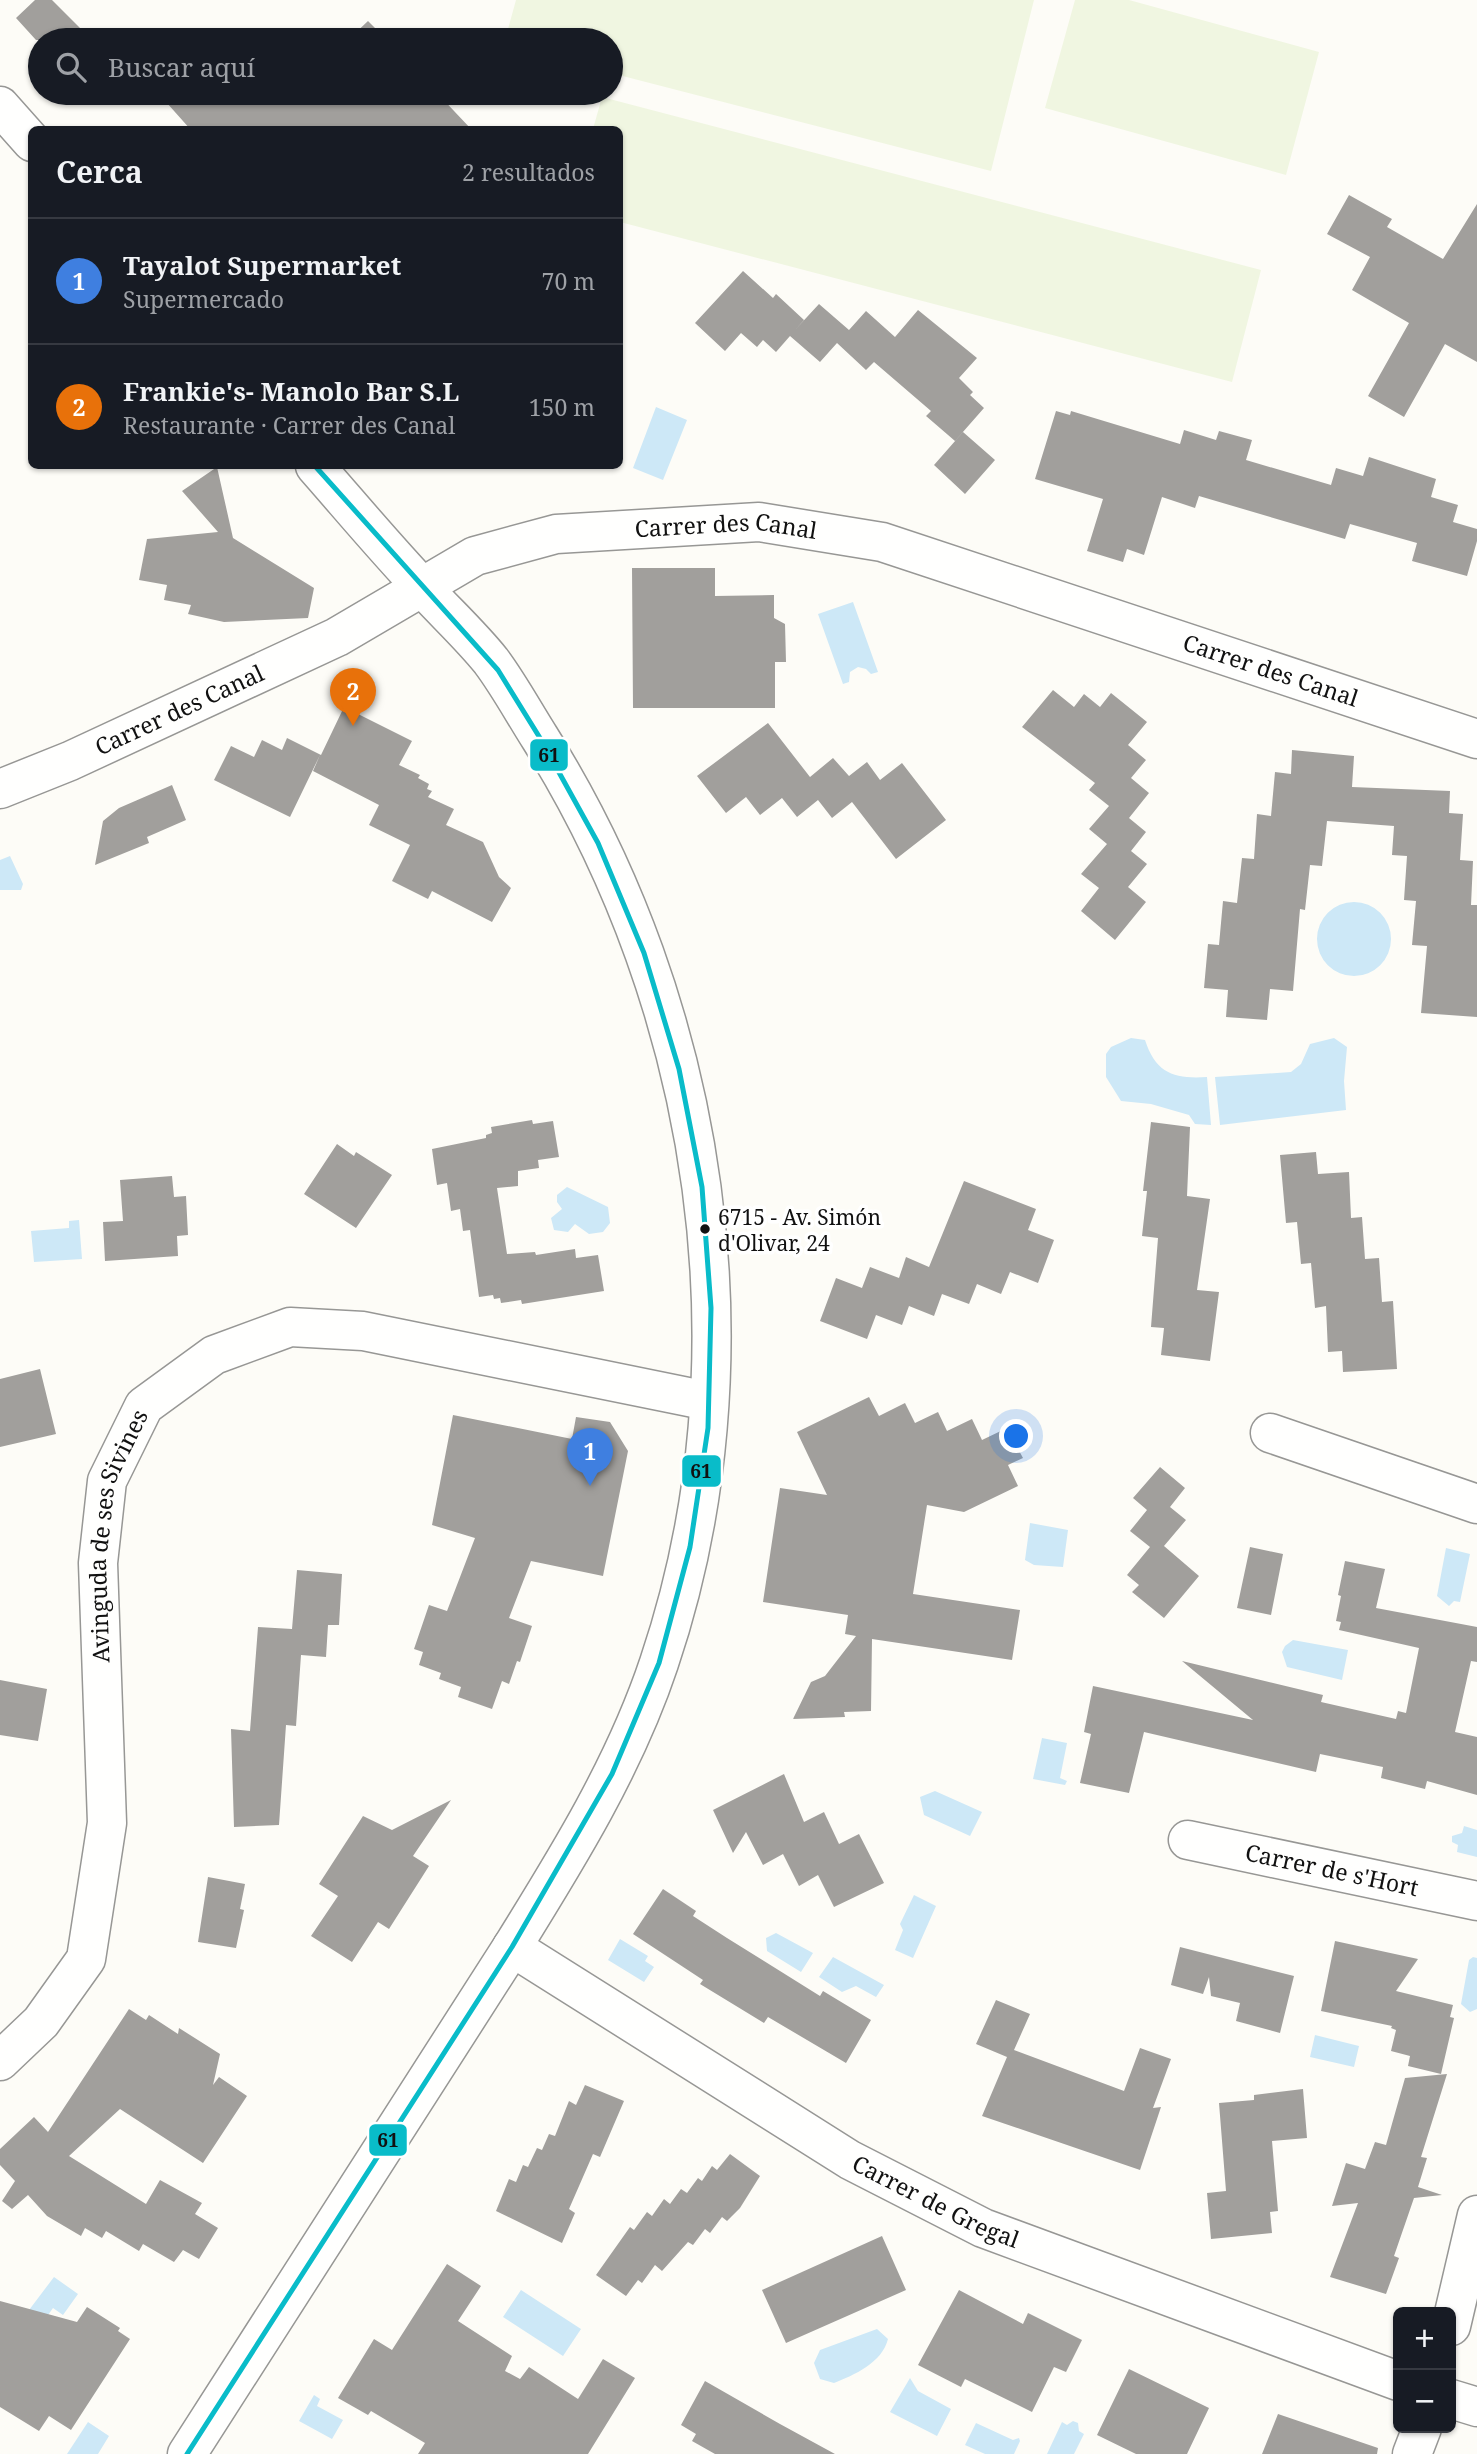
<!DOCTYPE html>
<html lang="es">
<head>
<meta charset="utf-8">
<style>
	:root { --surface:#171b24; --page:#242831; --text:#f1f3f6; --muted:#9ea1a6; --line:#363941; --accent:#ea580c }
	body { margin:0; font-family:"Noto Serif",serif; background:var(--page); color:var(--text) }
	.controls { position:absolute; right:21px; bottom:21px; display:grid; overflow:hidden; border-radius:10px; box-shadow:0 2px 5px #0004 }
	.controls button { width:63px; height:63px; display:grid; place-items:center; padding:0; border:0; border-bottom:2px solid var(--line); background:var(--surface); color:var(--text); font:35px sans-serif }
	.you { position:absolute; left:1017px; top:1437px; width:24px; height:24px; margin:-18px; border:5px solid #fff; border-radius:50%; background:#1a73e8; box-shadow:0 0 0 10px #1a73e833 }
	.badge { display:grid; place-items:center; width:46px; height:46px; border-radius:50%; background:var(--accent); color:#fff; font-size:23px; font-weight:700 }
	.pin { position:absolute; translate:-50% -58px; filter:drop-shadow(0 2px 4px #0008) }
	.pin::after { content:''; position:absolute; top:37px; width:24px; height:21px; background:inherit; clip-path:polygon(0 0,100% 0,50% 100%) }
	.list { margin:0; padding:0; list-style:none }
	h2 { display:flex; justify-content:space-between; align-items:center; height:91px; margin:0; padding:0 28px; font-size:30px }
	h2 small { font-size:23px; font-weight:400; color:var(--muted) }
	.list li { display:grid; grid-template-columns:46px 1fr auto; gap:21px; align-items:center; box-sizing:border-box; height:126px; padding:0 28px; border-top:2px solid var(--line) }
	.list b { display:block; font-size:26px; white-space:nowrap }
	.list p { margin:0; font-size:23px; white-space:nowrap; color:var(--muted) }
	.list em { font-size:23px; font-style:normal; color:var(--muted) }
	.icon { flex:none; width:38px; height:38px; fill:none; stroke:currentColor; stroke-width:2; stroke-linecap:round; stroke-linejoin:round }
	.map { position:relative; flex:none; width:1477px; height:2454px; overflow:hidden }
	.search { position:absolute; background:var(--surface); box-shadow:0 2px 5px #0004; left:28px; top:28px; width:595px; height:77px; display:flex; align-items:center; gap:18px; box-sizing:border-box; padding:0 24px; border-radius:38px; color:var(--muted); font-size:26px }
	.panel { position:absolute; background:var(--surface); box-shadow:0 2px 5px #0004; left:28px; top:126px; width:595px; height:343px; border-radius:10px }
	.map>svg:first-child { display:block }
</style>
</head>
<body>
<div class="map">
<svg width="1477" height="2454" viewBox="0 0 1477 2454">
	<rect width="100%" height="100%" fill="#fdfcf7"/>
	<path fill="#f0f6e1" d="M516,0h518l-43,171 -380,-98v-33h-106z
		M1075,0h54l190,52 -33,123 -241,-67z
		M602,97l659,173 -29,112 -612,-160v-92l-27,-1z"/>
	<path fill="#cde8f7" d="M656,407l31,13 -24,60 -30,-12z
		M853,602l25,70 -7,2 -5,-5 -8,-2 -8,5 -1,10 -6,2 -25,-70z
		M10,856l13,28 -2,6h-21v-30z
		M1317 939a37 37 0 1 1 74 0a37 37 0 1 1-74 0Z
		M1131,1038l14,2c11,34 30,39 62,37l4,48 -16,-1 -6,-9 -38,-11 -30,-3 -15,-24v-23l5,-7z
		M1334,1038l13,9 -3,34 2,29 -126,15 -5,-48 76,-5 10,-8 9,-20z
		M567,1187l41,20 2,16 -7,9 -14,2 -14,-10 -7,8 -14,-2 -3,-12 11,-9 -5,-7v-7z
		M79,1220l3,39 -48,3 -3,-31 38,-3v-7z
		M1030,1523l38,7 -5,37 -29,-2 -9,-5z
		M1446,1548l24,6 -10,48 -6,-1 -5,5 -12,-10z
		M1293,1640l55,10 -6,30 -55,-13 -5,-15 3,-6z
		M1042,1738l25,5 -7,35 7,3 -2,4 -32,-6z
		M935,1791l47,21 -12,24 -46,-21 -4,-18z
		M1464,1826l13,4v27l-20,-5 1,-7 -6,-3v-6l10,-3z
		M914,1895l22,11 -23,52 -18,-8 8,-20 -3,-6z
		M776,1933l37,20 -12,19 -34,-21 -1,-13z
		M620,1939l28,17 -3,5 9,6 -10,15 -36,-22z
		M833,1957l51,28 -8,12 -20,-11 -14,6 -23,-15z
		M1473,1957l4,1v51l-7,3 -9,-8 8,-44z
		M1315,2035l44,11 -5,21 -44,-10z
		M54,2277l24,17 -15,21 -10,-7 -12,17 -15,-11z
		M521,2290l60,39 -18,27 -60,-39z
		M877,2329l11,10c-6,24 -34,36 -54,44l-14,-4 -6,-16 6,-13z
		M910,2378l8,13 33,18 -14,27 -47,-24z
		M314,2395l6,4 -3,7 26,14 -11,19 -33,-18z
		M1073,2421l5,2 1,8 5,3 -10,20h-27l15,-32 5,3z
		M88,2422l21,14 -11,18h-31z
		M976,2423l37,17 6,-2 1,3 -6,13h-29l-20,-9z"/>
	<path fill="#a19f9c" d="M35,0h17l40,40h-56l-20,-22z
		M368,21l19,19h-39z
		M158,93h279l35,37h-281z
		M1349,195l43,24 -5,8 56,32 34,-55v158l-32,-18 -41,73 -36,-21 41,-73 -57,-33 18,-33 -43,-23z
		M743,271l30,27 3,-4 28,26 -9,10 24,-26 30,26 17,-19 29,26 23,-27 59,48 -18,20 14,14 -3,3 14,13 -29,33 -29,-25 5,-5 -57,-49 -8,8 -29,-27 -17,19 -30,-26 -14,16 -13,-12 -6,7 -16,-14 -16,18 -30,-28z
		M1056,411l14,4 1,-4 109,33 4,-14 32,10 3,-9 33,9 -6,20 85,25 5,-17 27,8 6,-19 67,22 -5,18 27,8 -5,17 24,7v12l-10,35 -55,-15 5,-18 -67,-19 -5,15 -146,-43 -4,12 -33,-11 -18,58 -17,-6 -4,13 -36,-11 16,-52 -68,-20z
		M963,432l32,28 -30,34 -31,-29z
		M217,467l16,71 81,50 -6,30 -84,4 -36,-8 3,-9 -27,-5 3,-15 -28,-5 8,-41 71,-7 -36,-41z
		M632,568h83v28l59,-1v23l11,6 1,38h-11v46h-142z
		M1053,690l21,17 10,-13 16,13 11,-14 36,29 -19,23 18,15 -15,18 18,15 -20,25 17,14 -15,19 16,13 -19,23 18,15 -31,38 -34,-29 18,-23 -18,-14 26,-30 -18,-15 20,-23 -20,-16 6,-7 -73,-56z
		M344,707l68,34 -13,24 21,10 -2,3 11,6 -2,5 5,2 -4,6 26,12 -8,16 37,17 16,35 12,11 -19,34 -60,-31 -4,8 -36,-18 18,-36 -41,-20 10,-20 -66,-34 7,-16 -30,62 -76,-37 17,-34 23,11 8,-17 20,10 5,-12 34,17z
		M768,723l42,54 23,-19 16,18 18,-14 13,18 22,-17 44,57 -50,39 -44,-57 -20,16 -14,-18 -21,17 -15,-19 -22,17 -14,-18 -20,16 -29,-37z
		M1292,750l62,6 -2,31 98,4 -1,22 14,1 -3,46 13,1 -2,44h6v112l-56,-4 6,-67 -15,-1 4,-44 -12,-1 3,-44 -15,-1 2,-29 -67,-5 -5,45 -12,-1 -5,45 -5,-1 -7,82 -23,-2 -3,31 -41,-3 2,-27 -24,-2 4,-44 11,1 4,-44 14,2 5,-45 12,1 3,-45 14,2 4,-44 16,2z
		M172,785l14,35 -39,17 2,6 -54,22 8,-44 16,-13z
		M532,1120l1,4 20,-3 6,36 -21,3 1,8 -21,3v15l-21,2 10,66 28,-2 1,3 39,-6 1,9 22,-3 6,36 -82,13 -1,-4 -20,3 -1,-5 -6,1 -1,-4 -14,2 -9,-67 -7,1 -3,-22 -9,2 -4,-28 -10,2 -5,-36 54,-11v-3l6,-2 -1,-6z
		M1151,1122l39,5 -3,69 23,3 -13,91 22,2 -9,69 -49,-6 3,-27 -13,-1 7,-89 -16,-2 5,-45h-4z
		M337,1144l17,12 2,-4 36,23 -36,53 -52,-34z
		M1316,1152l2,22 31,-2 2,46 11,-1 3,42 14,-1 3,44 11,-1 4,68 -54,3 -1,-21 -14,1 -2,-46 -11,2 -4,-45 -10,1 -4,-42 -11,1 -6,-68z
		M172,1176l2,21 12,-1 2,39 -11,1 1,20 -73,5 -2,-39 20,-1 -3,-41z
		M964,1181l72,28 -8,21 26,10 -16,43 -28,-11 -9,22 -24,-10 -8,20 -27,-10 -8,22 -25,-10 -7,19 -26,-10 -9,24 -47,-18 16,-43 26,10 8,-21 29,11 7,-21 23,10z
		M40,1369l16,65 -56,13v-68z
		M869,1397l10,19 26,-13 10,20 23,-11 9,19 25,-12 10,21 25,-12 16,30 -15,7 10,21 -54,26 -37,-7 -14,89 107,16 -8,50 -140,-21 -1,72 -27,1 1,5 -52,2 18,-37 14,-6 31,-40 -11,-2 3,-19 -85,-13 17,-114 47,7 -30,-63z
		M453,1415l119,24 4,-22 34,5 18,29 -25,125 -72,-15 -22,57 23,8 -12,36 -3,-1 -8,23 -7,-3 -10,28 -34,-12 3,-10 -22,-8 2,-6 -22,-8 4,-13 -9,-3 15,-44 18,6 28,-73 -43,-13z
		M1160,1467l25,21 -15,19 16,13 -22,26 35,30 -35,42 -32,-26 7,-7 -12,-10 23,-28 -20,-16 17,-21 -14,-12z
		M1250,1547l33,7 -12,61 -34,-7z
		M1345,1561l40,8 -9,39 101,19v35l-6,-1 -16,71 22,5v58l-50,-14 -2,8 -44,-11 2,-11 -63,-13 -4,18 -172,-40 -15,61 -49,-10 11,-49 -7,-2 9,-46 160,34 -71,-59 141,34 -2,7 75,17 2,-8 8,2 13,-65 -80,-18 2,-8 -5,-1 5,-25 -3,-1z
		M297,1570l45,4 -3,51h-11l-2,32 -25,-2 -5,71 -10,-1 -7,100 -45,2 -3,-98 19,2 8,-104 34,2z
		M0,1680l47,9 -9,52 -38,-6z
		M784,1774l20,48 20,-10 15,32 20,-10 25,49 -50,24 -16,-32 -19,11 -16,-32 -20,11 -17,-33 -13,21 -20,-43z
		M451,1800l-38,56 16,10 -40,63 -11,-7 -26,40 -41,-26 27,-40 -19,-12 44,-68 29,14z
		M208,1877l37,7 -5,25 4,1 -8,38 -38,-6z
		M663,1889l33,22 -3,5 34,22 93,58 3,-5 48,29 -25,43 -78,-46 -4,6 -64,-39 3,-4 -70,-46z
		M1335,1941l83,18 -22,32 57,14 -3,12 4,1 -13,56 -33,-8 2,-10 -19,-5 5,-21 -5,-2 1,-2 -71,-15z
		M1180,1947l114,29 -14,57 -44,-12 4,-18 -29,-7 -2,-19 -6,17 -32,-9z
		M996,2000l34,14 -16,36 110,41 16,-43 31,11 -18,49 8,-1 -21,63 -158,-54 25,-59 -31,-13z
		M129,2009l17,11 3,-5 29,19 1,-6 41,26 -7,31 6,-8 28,19 -44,67 -83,-54 -51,47 77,48 14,-24 42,23 -7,11 23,14 -19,31 -16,-9 -9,12 -31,-18 -4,7 -33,-20 -4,7 -17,-10 -4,8 -34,-20 -19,-21 -16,14 -10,-8 13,-20 -15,-16v-16l34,-32 14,15z
		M1447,2074l-26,83 6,1 -9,29 24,8 -28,3 -20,58 5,2 -13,36 -56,-17 28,-74 -26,3 14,-43 19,6 10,-27 11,3 19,-67z
		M585,2085l39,16 -24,56 -7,-3 -24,55 6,4 -13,30 -66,-32 13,-32 7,3 7,-17 5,2 9,-19 5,2 7,-16 6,2 14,-35 7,4z
		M1303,2089l4,49 -35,3 6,70 -8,1 2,21 -61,6 -4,-46 19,-2 -7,-88 35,-3v-5z
		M730,2154l30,22 -20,32 -13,13 -5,-4 -12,16 -5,-4 -12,16 -5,-3 -26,29 -7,-6 -13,18 -4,-3 -12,16 -30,-21 34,-48 4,3 13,-18 5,4 12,-17 6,5 11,-15 6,4 11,-15 4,3 10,-15 5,4z
		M882,2236l24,54 -120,53 -24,-53z
		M447,2264l34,22 -23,35 54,35 -7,15 15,8 9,-12 49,32 25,-40 32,19 -47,76h-170l7,-11 -54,-32 -3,4 -30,-17 36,-59 18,11z
		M959,2290l64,34 5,-11 54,27 -16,32 -12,-5 -22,45 -67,-33 -4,8 -43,-22z
		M0,2301l77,21 10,-15 33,21 -2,3 12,8 -59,91 -22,-14 -10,15 -39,-24z
		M1129,2369l80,39 -22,46h-51l-39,-19z
		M705,2381l75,43 55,30h-120l-23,-13 4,-7 -15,-9z
		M1278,2414l100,34 -1,6h-115z"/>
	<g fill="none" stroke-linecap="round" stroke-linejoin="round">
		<g stroke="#979795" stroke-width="41">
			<g id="minor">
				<path d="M0,106l32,36"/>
				<path id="s1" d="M0,789l70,-28 267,-124 138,-81 81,-22 203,-12 123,20 595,197"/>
				<path d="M1270,1433l207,71"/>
				<path id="s2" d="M1188,1840l289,61"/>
				<path id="s3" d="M512,1947l338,213 133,68 415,153"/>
				<path id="s4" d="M0,2061l41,-39 45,-63 21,-136 -9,-260 9,-82 37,-75 70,-51 76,-28 73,4 345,70"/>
				<path d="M1451,2326l26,-111"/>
				<path d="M1451,2399l26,8"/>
				<path d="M187,2454l325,-507c56,-90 113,-182 147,-284 103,-304 50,-656 -119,-925 -16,-25 -31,-53 -49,-77 -20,-25 -45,-48 -67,-72 -38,-40 -73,-82 -109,-123"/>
				<path d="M1412,2454l10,-26"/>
			</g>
		</g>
		<use href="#minor" stroke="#fffffe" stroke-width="38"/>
		<g stroke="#fff" stroke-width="10">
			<path id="bus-1" d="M187,2454l325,-507 100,-173 47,-111 31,-116 18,-119 3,-120 -9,-121 -23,-118 -35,-116 -46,-110 -58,-105 -42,-68 -183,-204"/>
		</g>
		<use href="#bus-1" stroke="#09bcc9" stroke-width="5"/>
	</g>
	<circle fill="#111" stroke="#fff" stroke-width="2.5" cx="705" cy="1229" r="6"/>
	<g text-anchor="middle" stroke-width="7" stroke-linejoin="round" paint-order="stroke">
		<g font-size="21" fill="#111" stroke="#fff" text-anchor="start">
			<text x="718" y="1225">6715 - Av. Simón<tspan x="718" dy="26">d'Olivar, 24</tspan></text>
		</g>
		<g font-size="23" fill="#111" stroke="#fff">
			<text dy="8" stroke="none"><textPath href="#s1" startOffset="784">Carrer des Canal</textPath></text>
			<text dy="8" stroke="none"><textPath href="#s1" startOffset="1351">Carrer des Canal</textPath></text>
			<text dy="8" stroke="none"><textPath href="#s1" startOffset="196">Carrer des Canal</textPath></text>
			<text dy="8" stroke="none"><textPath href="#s4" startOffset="562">Avinguda de ses Sivines</textPath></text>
			<text dy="8" stroke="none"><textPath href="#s2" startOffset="147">Carrer de s'Hort</textPath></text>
			<text dy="8" stroke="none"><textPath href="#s3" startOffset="495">Carrer de Gregal</textPath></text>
		</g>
	</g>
	<g stroke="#fff" stroke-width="2.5">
		<rect x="529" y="738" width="40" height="34" rx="7" fill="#09bcc9"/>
		<rect x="681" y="1454" width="41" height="34" rx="7" fill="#09bcc9"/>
		<rect x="368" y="2123" width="40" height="34" rx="7" fill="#09bcc9"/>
	</g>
	<g font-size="19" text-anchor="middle" font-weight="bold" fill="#111">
		<text x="549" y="762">61</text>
		<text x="701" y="1478">61</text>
		<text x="388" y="2147">61</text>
	</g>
</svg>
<div class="controls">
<button>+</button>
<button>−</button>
</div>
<div class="you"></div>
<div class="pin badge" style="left:590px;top:1486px;background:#3f7fe0">1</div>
<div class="pin badge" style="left:353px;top:726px;background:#e8710a">2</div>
<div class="search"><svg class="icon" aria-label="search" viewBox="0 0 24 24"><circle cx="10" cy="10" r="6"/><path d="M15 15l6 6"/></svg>Buscar aquí</div>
<section class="panel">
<h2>Cerca<small>2 resultados</small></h2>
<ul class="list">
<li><span class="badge" style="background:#3f7fe0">1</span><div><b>Tayalot Supermarket</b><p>Supermercado</p></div><em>70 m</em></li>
<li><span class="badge" style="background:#e8710a">2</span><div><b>Frankie's- Manolo Bar S.L</b><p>Restaurante · Carrer des Canal</p></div><em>150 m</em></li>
</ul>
</section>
</div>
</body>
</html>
